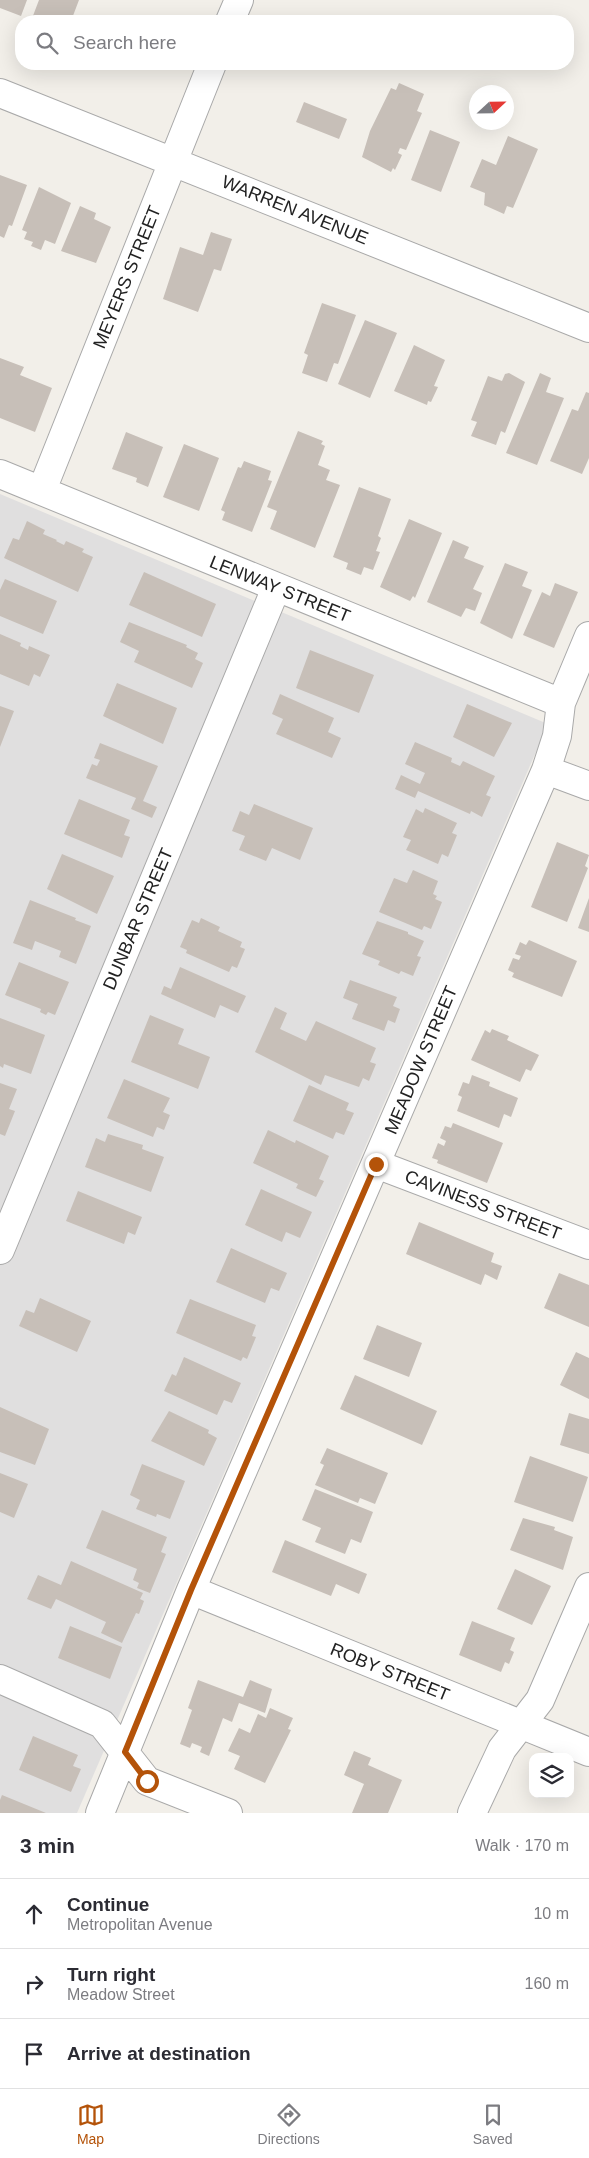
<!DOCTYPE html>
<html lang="en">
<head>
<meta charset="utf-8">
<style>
	:root { --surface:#fff; --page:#f2f2f3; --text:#2b2b33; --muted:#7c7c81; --line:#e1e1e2; --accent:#b45309 }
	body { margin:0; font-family:Arial,sans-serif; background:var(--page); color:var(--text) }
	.controls { position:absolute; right:15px; bottom:15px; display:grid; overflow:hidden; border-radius:10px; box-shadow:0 5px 20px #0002 }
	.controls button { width:45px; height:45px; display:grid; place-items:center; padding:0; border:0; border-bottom:1px solid var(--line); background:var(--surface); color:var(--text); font:25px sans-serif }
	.compass { position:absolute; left:469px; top:85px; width:45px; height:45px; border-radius:50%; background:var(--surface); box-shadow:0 5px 20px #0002; rotate:68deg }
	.stop { position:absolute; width:15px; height:15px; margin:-11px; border:4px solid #b45309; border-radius:50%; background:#fff }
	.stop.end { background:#b45309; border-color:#fff; box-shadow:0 1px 5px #0008 }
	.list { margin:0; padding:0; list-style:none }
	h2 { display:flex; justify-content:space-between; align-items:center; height:65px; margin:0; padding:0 20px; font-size:21px }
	h2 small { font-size:16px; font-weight:400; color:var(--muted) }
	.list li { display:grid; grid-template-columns:32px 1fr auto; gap:15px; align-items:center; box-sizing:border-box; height:70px; padding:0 20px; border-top:1px solid var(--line) }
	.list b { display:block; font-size:19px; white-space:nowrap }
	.list p { margin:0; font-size:16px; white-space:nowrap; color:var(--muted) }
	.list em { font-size:16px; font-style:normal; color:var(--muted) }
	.icon { flex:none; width:28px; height:28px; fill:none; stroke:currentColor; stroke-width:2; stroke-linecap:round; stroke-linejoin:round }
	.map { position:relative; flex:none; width:589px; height:1813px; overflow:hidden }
	.search { position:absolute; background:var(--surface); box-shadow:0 5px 20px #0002; left:15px; right:15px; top:15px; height:55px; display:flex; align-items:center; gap:12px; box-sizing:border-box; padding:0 18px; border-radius:20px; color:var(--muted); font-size:19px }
	.sheet { height:275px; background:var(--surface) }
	nav { display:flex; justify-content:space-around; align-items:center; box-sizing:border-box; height:70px; border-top:1px solid var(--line); background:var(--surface); font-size:14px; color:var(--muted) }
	nav a { display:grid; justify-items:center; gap:2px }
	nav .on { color:var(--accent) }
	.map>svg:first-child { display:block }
</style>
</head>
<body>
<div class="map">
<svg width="589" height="1813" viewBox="0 0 589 1813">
	<rect width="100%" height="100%" fill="#f2efe9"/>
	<path fill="#e0dfdf" d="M0,494l548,230 -471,1089h-77z"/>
	<path fill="#c7bfb8" d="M0,0h27l-6,16 -21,-8z
		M39,0h40l-8,21h-40z
		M399,83l25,11 -7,17 5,2 -16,37 -6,-2 -2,5 4,2 -7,15 -2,-2 -2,4 -29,-15 8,-26 21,-43 5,2z
		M304,102l43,17 -8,20 -43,-17z
		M430,130l30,12 -19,50 -30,-12z
		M508,136l30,13 -25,59 -6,-2 -3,8 -20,-9 1,-12 -15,-6 12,-28 14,6z
		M0,175l27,10 -15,41 -3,-1 -5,13 -4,-2z
		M39,187l32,16 -16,41 -10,-4 -4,10 -10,-4 2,-4 -9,-3 3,-7 -5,-2z
		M80,206l16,7 -2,6 17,8 -15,36 -35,-12z
		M211,232l21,7 -11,32 -7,-2 -16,43 -35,-13 17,-52 23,8z
		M322,303l34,12 -18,49 -4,-1 -7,19 -25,-9 6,-18 -4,-2z
		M365,320l32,13 -27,65 -32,-14z
		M414,345l31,15 -11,26 4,1 -7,15 -3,-1 -1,4 -33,-14z
		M0,358l24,9 -4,8 32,13 -17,44 -35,-14z
		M509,373l16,9 -20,51 -4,-2 -5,14 -25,-9 6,-14 -6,-2 17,-44 14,5 3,-7z
		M540,373l11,5 -5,14 18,6 -27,67 -31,-12z
		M586,392l3,1v65l-7,16 -32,-13 22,-52 6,2z
		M298,431l25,10 -2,3 4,2 -7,19 12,5 -4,10 14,5 -25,63 -45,-19 7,-18 -10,-4z
		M126,432l37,15 -15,40 -12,-5 1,-4 -25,-9z
		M184,444l35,14 -20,53 -36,-14z
		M244,461l27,10 -3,9 4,1 -20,51 -30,-12 3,-8 -4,-2 17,-43 3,1z
		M359,487l32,12 -13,37 3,2 -5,13 4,1 -7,18 -9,-3 -3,8 -15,-6 2,-6 -15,-6z
		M409,519l33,14 -27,65 -2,-2 -3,5 -30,-14z
		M27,521l18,9 -2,4 14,6 -1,1 8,4 2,-4 18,8 -2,3 11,5 -15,35 -74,-34 9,-20 6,2z
		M453,540l16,7 -5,11 20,8 -11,23 9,4 -7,18 -9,-3 -5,9 -34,-15z
		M505,563l23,9 -6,14 10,4 -20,49 -32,-16z
		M144,572l72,32 -14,33 -73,-32z
		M5,579l52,22 -14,33 -43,-18v-26z
		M555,583l23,9 -24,56 -31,-13 19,-43 8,4z
		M129,622l58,23 -1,2 12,6 -3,6 8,4 -11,25 -58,-26 5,-11 -19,-9z
		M0,634l21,9 -1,3 8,4 1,-4 21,9 -10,22 -6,-3 -5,12 -29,-12z
		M310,650l64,25 -15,38 -63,-25z
		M117,683l60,25 -14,36 -60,-28z
		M280,694l54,24 -6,14 13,6 -9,20 -56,-24 7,-15 -11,-5z
		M467,704l45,19 -18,34 -41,-20z
		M0,706l14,5 -14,36z
		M415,742l37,16 -1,4 9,4 3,-5 32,15 -9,19 5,2 -9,20 -11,-6 -1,3 -52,-23 -3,7 -20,-9 6,-14 19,9 5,-11 -20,-9z
		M100,743l58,23 -15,35 14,6 -5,11 -21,-9 5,-11 -50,-20 6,-14 5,2 3,-6 -6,-2z
		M79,799l51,21 -6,15 6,2 -8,21 -58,-24z
		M254,804l59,24 -13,32 -28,-12 -6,13 -27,-11 6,-14 -13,-5 8,-20 9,4z
		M425,808l32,15 -5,10 5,2 -9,22 -6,-3 -4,10 -32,-14 5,-10 -8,-3 13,-28 7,4z
		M557,842l32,13 -4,11 3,2 -21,54 -36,-15z
		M62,854l52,22 -17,38 -50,-25z
		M413,870l25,11 -5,13 4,2 -2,3 7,3 -11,27 -7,-3 -2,4 -43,-18 15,-34 13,5z
		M589,898v34l-11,-4z
		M30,900l46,18 -1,2 16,6 -15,38 -17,-7 2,-6 -26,-10 -3,9 -19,-7z
		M201,918l19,9 -2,4 24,11 -2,5 5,2 -8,19 -5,-2 -3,6 -43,-19 1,-3 -7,-3 12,-27 7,3z
		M377,921l31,11v2l16,7 -7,15 4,1 -8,19 -12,-5 -2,3 -21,-9 2,-4 -18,-7z
		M529,940l48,21 -15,36 -50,-20 2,-4 -6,-3 5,-12 6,2 2,-4 -6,-2 5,-12 6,3z
		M19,962l50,20 -14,33 -7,-3 -2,3 -6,-3 1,-3 -36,-14z
		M180,967l66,29 -8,17 -18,-8 -5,13 -54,-24 3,-8 7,3z
		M350,980l47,17 -4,9 7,3 -5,14 -7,-3 -4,11 -32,-12 6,-15 -15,-6z
		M275,1007l12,6 -7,16 26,12 10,-20 60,27 -6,14 6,2 -7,17 -6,-3 -4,9 -34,-12 -4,10 -66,-33z
		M150,1015l34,14 -6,15 32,13 -12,32 -67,-27z
		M0,1018l45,17 -14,39 -27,-10 -1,4 -3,-2z
		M492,1029l17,7 -2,4 32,15 -8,16 -5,-2 -6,13 -49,-22 14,-30 5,3z
		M472,1075l18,7 -1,4 29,12 -7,19 -7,-3 -5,14 -42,-17 5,-14 -4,-2 5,-13 6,2z
		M124,1079l46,19 -7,14 7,3 -6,15 -7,-3 -4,10 -46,-19z
		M0,1083l17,6 -8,20 6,2 -10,25 -5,-2z
		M309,1085l40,18 -3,7 8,3 -10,22 -8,-3 -3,7 -40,-18z
		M453,1123l50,20 -16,40 -50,-20 1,-3 -6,-2 6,-15 6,3 2,-5 -6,-3 5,-12 6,2z
		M268,1130l27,13 1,-3 33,16 -10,23 5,2 -8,16 -20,-9 2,-4 -45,-21z
		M108,1134l35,11 -1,4 22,8 -13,35 -66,-25 11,-29 9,4z
		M261,1189l51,23 -12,26 -14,-6 -4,10 -37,-17z
		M78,1191l64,26 -7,18 -7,-3 -4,12 -58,-23z
		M419,1222l75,31 -3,9 11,4 -5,14 -12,-6 -4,11 -75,-31z
		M231,1248l56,25 -8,18 -8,-3 -6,15 -49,-21z
		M559,1273l30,12v42l-45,-19z
		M40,1298l51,23 -14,31 -58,-26 7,-16 8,3z
		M190,1299l66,26 -4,11 4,1 -9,22 -4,-2 -2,4 -65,-28z
		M377,1325l45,18 -13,34 -46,-18z
		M576,1352l13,6v41l-29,-14z
		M184,1357l57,26 -9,20 -8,-3 -7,15 -53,-24 8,-17 4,2z
		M355,1375l82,36 -15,34 -82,-36z
		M0,1407l49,22 -14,36 -35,-13z
		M169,1411l40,19 -1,3 9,5 -13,28 -53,-25z
		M569,1413l20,6v35l-29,-9z
		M327,1448l61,25 -13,31 -15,-6 -2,5 -43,-18 9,-20 -4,-2z
		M530,1456l58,21 -15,45 -59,-20z
		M142,1464l43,17 -15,38 -13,-5 -1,3 -20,-8 4,-9 -10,-5z
		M0,1473l28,11 -14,34 -14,-6z
		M315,1489l58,23 -12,31 -10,-4 -6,15 -30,-12 6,-14 -19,-8z
		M102,1510l65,27 -6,15 5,2 -16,39 -13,-5 2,-5 -6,-3 4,-11 -51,-21z
		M523,1518l32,9 -1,3 19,7 -10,33 -53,-20z
		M285,1540l82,34 -8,20 -23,-10 -5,12 -59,-24z
		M71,1561l72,32 -3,6 4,2 -5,13 -3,-1 -14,30 -21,-10 5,-11 -50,-23 -5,10 -24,-10 11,-24 23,10z
		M515,1569l36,17 -19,39 -35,-16z
		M472,1621l43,17 -5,12 4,2 -5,12 -4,-2 -4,10 -42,-17z
		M70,1626l52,21 -12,32 -52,-21z
		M198,1680l45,17 7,-17 22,9 -7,24 -26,-10 -7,19 -9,-4 -14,38 -9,-4 2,-5 -10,-4 -2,5 -10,-4 12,-34 -4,-2z
		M270,1708l23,10 -5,11 3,1 -26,53 -31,-14 6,-13 -12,-5 11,-23 11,5 8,-19 8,4z
		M33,1736l45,19 -5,11 8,3 -10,23 -52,-22z
		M354,1751l17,7 -3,7 34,15 -14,33h-36l12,-29 -20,-9z
		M2,1795l44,18h-46v-13z"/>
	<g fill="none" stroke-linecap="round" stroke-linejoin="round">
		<g stroke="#a9a9a9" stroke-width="30">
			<path id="minor" d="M230,21l9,-21
				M0,93l589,235
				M0,474l561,229
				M42,490l170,-426
				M546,770l43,16
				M376,1164l213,81
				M0,1250l276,-662
				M191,1590l398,162
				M0,1679l102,45 45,57 81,32
				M100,1813l91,-223 355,-820 11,-34 4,-33 28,-67
				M472,1813l30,-64 38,-49 49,-113"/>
		</g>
		<use href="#minor" stroke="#fff" stroke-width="28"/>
	</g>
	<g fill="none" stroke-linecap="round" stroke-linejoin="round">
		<path stroke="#b45309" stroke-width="6" d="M147,1781l-22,-29 66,-162 185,-426"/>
	</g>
	<g text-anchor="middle" stroke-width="4" stroke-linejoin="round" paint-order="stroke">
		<g font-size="18" fill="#222" stroke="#fff">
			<text transform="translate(295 210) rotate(22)" y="6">WARREN AVENUE</text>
			<text transform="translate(127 277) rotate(-68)" y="6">MEYERS STREET</text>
			<text transform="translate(280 589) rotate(22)" y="6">LENWAY STREET</text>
			<text transform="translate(138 919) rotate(-67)" y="6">DUNBAR STREET</text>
			<text transform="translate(421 1060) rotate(-67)" y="6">MEADOW STREET</text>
			<text transform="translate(483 1205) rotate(21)" y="6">CAVINESS STREET</text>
			<text transform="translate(390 1672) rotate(22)" y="6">ROBY STREET</text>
		</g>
	</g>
</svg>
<div class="controls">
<button><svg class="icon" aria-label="layers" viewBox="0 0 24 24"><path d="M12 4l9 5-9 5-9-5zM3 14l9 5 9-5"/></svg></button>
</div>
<svg class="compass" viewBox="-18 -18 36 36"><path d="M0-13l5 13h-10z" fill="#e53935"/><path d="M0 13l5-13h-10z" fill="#7c7c81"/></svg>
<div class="stop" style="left:147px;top:1781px"></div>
<div class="stop end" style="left:376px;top:1164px"></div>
<div class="search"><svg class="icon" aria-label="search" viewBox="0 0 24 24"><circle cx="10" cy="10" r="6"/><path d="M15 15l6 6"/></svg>Search here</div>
</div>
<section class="sheet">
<h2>3 min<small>Walk · 170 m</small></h2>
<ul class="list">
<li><svg class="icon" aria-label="ahead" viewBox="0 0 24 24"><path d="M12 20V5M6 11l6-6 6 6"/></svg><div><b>Continue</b><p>Metropolitan Avenue</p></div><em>10 m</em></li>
<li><svg class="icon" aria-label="right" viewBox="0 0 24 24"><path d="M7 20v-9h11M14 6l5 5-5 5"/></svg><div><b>Turn right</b><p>Meadow Street</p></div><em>160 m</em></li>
<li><svg class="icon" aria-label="arrive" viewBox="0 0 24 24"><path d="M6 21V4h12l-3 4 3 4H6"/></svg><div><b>Arrive at destination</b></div></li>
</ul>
</section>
<nav>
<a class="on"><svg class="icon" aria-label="map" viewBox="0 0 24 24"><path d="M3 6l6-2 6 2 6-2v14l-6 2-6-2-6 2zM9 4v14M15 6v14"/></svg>Map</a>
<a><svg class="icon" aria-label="directions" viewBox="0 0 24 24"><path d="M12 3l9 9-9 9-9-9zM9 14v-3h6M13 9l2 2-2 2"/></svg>Directions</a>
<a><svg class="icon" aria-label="saved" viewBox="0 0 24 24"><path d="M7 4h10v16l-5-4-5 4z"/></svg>Saved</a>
</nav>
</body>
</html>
